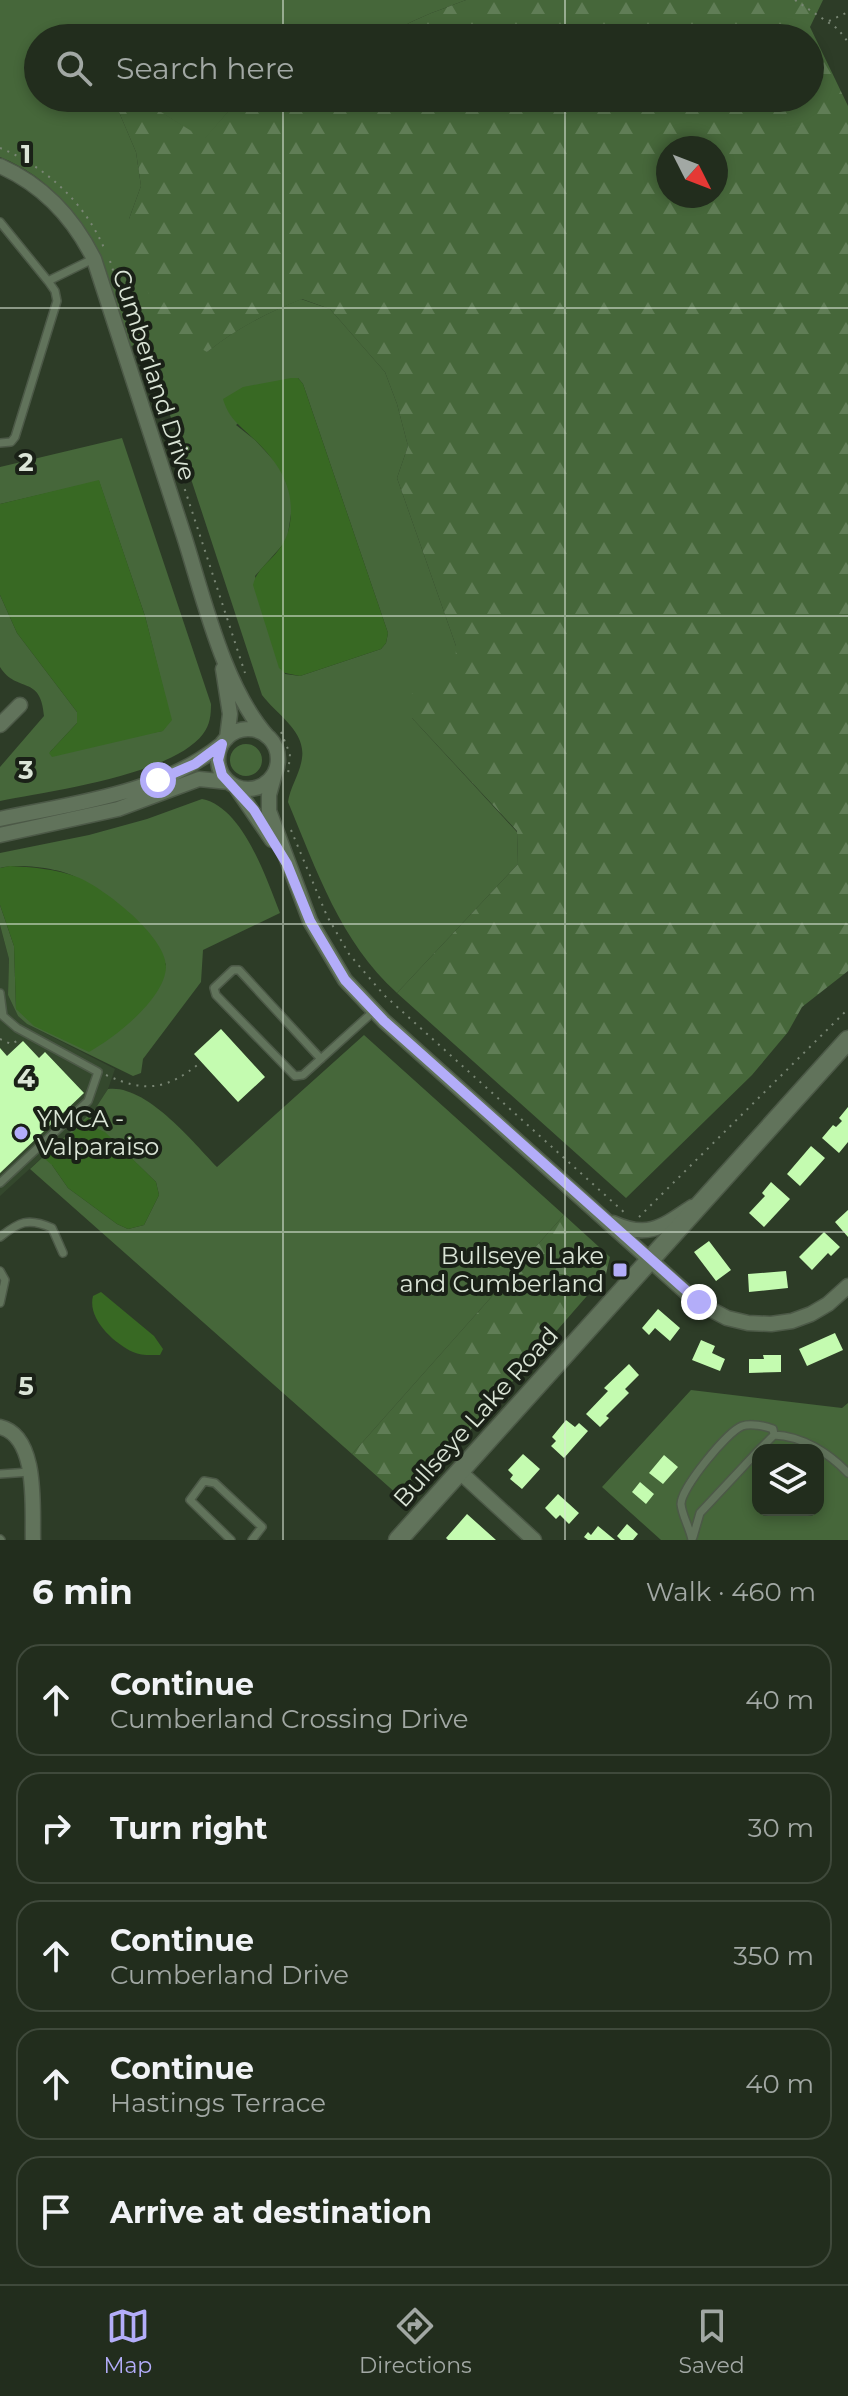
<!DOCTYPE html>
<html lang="en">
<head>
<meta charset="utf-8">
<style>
	:root { --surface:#222d1d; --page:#2e392a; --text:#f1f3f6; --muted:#a2a8a4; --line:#3f493b; --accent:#b3adf9 }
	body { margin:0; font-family:Montserrat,sans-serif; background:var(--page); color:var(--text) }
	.controls { position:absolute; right:24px; bottom:24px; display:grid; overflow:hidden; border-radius:16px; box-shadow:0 4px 12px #0003 }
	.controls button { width:72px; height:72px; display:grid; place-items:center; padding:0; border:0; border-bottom:2px solid var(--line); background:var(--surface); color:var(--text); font:40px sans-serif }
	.compass { position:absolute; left:656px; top:136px; width:72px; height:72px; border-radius:50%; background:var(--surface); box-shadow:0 4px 12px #0003; rotate:132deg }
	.stop { position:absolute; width:24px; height:24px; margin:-18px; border:6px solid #b3adf9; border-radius:50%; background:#fff }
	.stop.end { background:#b3adf9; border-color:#fff; box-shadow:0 2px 8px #0008 }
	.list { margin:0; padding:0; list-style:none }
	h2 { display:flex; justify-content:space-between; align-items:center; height:104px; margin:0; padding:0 32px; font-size:34px }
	h2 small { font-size:26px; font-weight:400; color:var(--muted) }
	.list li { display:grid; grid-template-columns:52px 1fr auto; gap:24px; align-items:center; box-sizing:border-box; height:112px; margin:0 16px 16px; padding:0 16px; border:2px solid var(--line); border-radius:24px }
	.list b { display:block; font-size:30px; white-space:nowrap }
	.list p { margin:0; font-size:26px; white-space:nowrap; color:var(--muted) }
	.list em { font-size:26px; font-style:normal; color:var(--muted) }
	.icon { flex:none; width:44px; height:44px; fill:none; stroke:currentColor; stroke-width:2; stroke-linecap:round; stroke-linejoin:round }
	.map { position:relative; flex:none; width:848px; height:1540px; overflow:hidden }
	.search { position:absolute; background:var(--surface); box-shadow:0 4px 12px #0003; left:24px; right:24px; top:24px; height:88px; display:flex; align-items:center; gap:20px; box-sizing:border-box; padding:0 28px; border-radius:44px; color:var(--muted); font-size:30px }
	.sheet { height:744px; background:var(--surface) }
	nav { display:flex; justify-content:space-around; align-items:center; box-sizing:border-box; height:112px; border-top:2px solid var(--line); background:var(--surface); font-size:22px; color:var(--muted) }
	nav a { display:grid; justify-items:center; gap:4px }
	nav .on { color:var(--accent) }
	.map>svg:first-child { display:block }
</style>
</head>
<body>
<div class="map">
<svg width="848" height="1540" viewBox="0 0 848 1540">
	<defs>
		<pattern id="forest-firs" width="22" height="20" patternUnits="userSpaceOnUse" patternTransform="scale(2)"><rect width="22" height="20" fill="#46673a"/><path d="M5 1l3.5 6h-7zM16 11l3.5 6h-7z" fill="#607d56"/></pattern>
	</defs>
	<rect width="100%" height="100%" fill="#2d3c27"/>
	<path fill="#34482d" d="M0,925l9,34 -1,36 10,21 9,8 88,45 -7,20 -13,20 -95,87z"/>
	<path fill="#46673a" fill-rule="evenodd" d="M0,0h466c-15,6 -31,11 -46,18 -15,6 -30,18 -46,18 -26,1 -41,-15 -66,2h-270v60h75l23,54 5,34 -12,33 78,133c30,-24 60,-39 94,-53l29,10 55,63 12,32 11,42 -11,32 59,168v32l-44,40 105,114 1,32 -121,129c-57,-52 -80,-122 -109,-191 2,-15 12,-28 14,-44 4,-27 -26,-44 -40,-63l-117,-356 -15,8c-26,-78 -45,-155 -130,-190zM298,378l5,6 85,249 -2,10 -5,6 -81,27 -15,-2 -30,-98 32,-36 6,-39 -12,-33 -26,-28 -19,-15z
		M139,98h101l-36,42z
		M122,438l89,266c0,11 -1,21 -8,30 -31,41 -153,57 -203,67v-34l44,-51c-3,-42 -27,-22 -44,-49v-72l17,38 60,79v11l-27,29 112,-21 9,-11 -26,-104 -46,-135 -99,23v-37z
		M230 760a16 16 0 1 1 32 0a16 16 0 1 1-32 0Z
		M202,799c41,8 64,79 78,114l-77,37 -2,32 -58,77 -2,14 -8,3 -106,-52 -9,-8 -10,-21 1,-36 -9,-34v-20l14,41 2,63 99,25c23,-19 46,-39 51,-70 -27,-26 -57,-62 -86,-84 -15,-12 -62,-17 -80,-12v-15l89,-18 58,-16z
		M364,1035l200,180 -212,239 -322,-285 65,-60 13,-20c38,-5 85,53 109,78zM91,1126l14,7 51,49 3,13 -15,30 -16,4 -11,-5 -49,-36 -16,-23z
		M691,1390l151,18 6,-5v137h-187l-59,-53zM758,1450h60v60h-60z"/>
	<path fill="url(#forest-firs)" fill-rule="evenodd" d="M466,0h357l-13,27 38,79v865l-46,36 -14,25 -36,43 -126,123 -229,-205 121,-129 -1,-33 -105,-113 -6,-22 49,-18 1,-32 -59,-168 11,-32 -11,-42 -12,-32 -55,-63 -28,-10c-35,14 -65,29 -95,53l-44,-25 -36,-85 2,-23 12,-33 -5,-34 -23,-54h26l65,41 36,-41h570v-60h-502c25,-17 40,-1 66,-2 16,0 31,-12 46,-18 15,-7 31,-12 46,-18zM668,148h48v48h-48z
		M564,1215l46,42 -4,17 -199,229 -55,-49z"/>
	<path fill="#386923" d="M291,378h7l5,6 85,249 -2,10 -5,6 -81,27 -15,-3 -6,-5 -26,-83c5,-23 32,-28 37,-62 5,-34 -10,-58 -33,-81 -15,-15 -28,-22 -34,-43l20,-12z
		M99,480l46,136 27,104 -9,11 -111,26 -3,-4 28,-30v-11l-60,-79 -17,-38v-91z
		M10,866c22,1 46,3 67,11 26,10 90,60 89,90 -1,32 -52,71 -77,85l-55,-26 -18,-17 -2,-63 -14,-41v-37z
		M89,1117l2,9 14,6 51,50 3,13 -15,30 -16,4 -11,-5 -49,-36 -16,-23 -7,-6z
		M101,1292l53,44 9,13 -3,6c-9,0 -19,1 -27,-3 -19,-9 -46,-33 -40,-56z"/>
	<path fill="#c4fbb0" d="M221,1029l44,48 -27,25 -44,-48z
		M23,1041l16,17 6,-6 39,41 -84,80v-125l7,8z
		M848,1107v35l-9,11 -17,-15 11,-13 3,2 6,-6 -3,-3z
		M811,1146l14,12 -25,28 -13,-12z
		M771,1182l19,17 -26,28 -15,-14 16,-17 -3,-3z
		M848,1210v27l-13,-15z
		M824,1232l16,15 -9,9 -3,-3 -16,17 -13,-13z
		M709,1241l22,29 -15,11 -22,-29z
		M786,1271l2,17 -39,4 -1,-18z
		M658,1309l22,19 -10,13 -15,-13 -6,7 -7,-7z
		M835,1333l8,17 -36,16 -8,-17z
		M701,1340l14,6 -3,7 13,6 -5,12 -28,-11z
		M763,1355h18v17l-32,1v-14h15z
		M629,1364l10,11 -14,14 4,4 -23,23 3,2 -9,9 -14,-13 22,-23 -4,-3z
		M566,1420l9,7 4,-4 9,8 -24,27 -13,-12 5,-5 -4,-4z
		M523,1454l17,15 -18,20 -12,-10 3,-4 -5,-5z
		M664,1455l14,12 -15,17 -14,-11z
		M640,1482l14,12 -8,10 -14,-12z
		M558,1494l21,19 -10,11 -9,-9 -4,4 -11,-11z
		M467,1514l29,26h-48l-2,-2z
		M627,1524l11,10 -5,6h-12l-4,-4z
		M598,1526l17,14h-27l-4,-3 4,-5 3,3z"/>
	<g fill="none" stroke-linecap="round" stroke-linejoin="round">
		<g stroke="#4c5947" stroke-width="10">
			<path id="service" d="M0,222l48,59 7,10 2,10 -42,136 -4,5 -11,1
				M48,281l45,-22
				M0,993l3,23 14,12 81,44 -10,29 -88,82
				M321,1059l-82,-89h-6l-19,18 2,7 79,81 8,-1 71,-64
				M0,1237c19,-15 28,-20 52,-9l11,25
				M0,1271l5,9 -5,23
				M774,1435c28,1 55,18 74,38
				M0,1474l30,-2
				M693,1537l7,-24 58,-62
				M0,1539l1,1
				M231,1540l-41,-40 14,-19 11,2 47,44 -10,13
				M692,1540c-2,-12 -10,-24 -11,-36 0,-16 46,-72 61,-78 9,-3 23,0 31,3l1,6 -15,15"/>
		</g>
		<g stroke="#4c5947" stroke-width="17">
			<path id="minor" d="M0,166c43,19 73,51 94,93 30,92 60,185 90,277 20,63 40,152 84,201
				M223,669l7,45 -3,24
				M0,725l20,-20
				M218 759a30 30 0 1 1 60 0a30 30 0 1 1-60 0Z
				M275,773l-6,22v16l41,110 35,59 39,41 304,273 20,14 19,10 21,5 23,1 21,-3 19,-7 17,-10 20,-18
				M235,786l37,54
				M0,819c75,-16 160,-25 222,-75
				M0,835l118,-26 81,-30 30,3
				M613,1223c35,16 49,4 79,-16
				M0,1427c39,9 32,82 33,113
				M460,1472l74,68"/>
		</g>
		<g stroke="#4c5947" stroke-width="21">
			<path id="tertiary" d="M398,1540l450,-500"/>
		</g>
		<path stroke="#798674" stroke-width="2" stroke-dasharray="2 6" stroke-linecap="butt" d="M795,0l43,29 10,13
			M829,21l19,-9
			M0,148c45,18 85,55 104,100
			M110,261l135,412
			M281,732l9,22 -2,21
			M291,830l36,86 22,38 35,41 242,219
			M0,1039l11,5 6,-3
			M106,1075c40,18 61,15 95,-13
			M639,1217l209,-208"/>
		<use href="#service" stroke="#61735b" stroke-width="7"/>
		<use href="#minor" stroke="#61735b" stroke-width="14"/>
		<use href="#tertiary" stroke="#61735b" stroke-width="18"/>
	</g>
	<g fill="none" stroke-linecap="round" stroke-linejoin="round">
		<path stroke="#b3adf9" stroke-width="10" d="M158,780l37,-16 27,-20 -4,16 4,15 32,35 33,54 23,57 35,59 39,41 315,281"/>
	</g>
	<path fill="none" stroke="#dbe5d7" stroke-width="2" stroke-opacity="0.55" d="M283,0v38M565,0v38M283,98v1442M565,98v1442M0,308h848M0,616h848M0,924h848M0,1232h848"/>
	<g fill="#b3adf9" stroke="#1a2117" stroke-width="3">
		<circle cx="21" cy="1133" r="8"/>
		<rect x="612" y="1262" width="16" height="16" rx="4"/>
	</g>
	<g text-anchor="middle" stroke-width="8" stroke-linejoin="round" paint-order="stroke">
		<g font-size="24" fill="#dbe5d7" stroke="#1a2117">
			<text transform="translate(154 375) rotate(72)" y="8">Cumberland Drive</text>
			<text transform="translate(476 1417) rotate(-48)" y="8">Bullseye Lake Road</text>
		</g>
		<g font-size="24" fill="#dbe5d7" stroke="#1a2117" text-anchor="start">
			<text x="37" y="1127">YMCA -<tspan x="37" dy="28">Valparaiso</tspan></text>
			<text x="604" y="1264" text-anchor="end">Bullseye Lake<tspan x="604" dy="28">and Cumberland</tspan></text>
		</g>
	</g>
	<g font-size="26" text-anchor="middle" font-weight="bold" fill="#dbe5d7" stroke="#1a2117" stroke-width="8" stroke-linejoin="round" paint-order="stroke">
		<text x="26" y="163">1</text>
		<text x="26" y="471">2</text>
		<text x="26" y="779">3</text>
		<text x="26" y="1087">4</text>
		<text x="26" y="1395">5</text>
	</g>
</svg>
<div class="controls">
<button><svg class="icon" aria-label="layers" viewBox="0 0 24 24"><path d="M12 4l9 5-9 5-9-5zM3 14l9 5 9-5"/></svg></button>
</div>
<svg class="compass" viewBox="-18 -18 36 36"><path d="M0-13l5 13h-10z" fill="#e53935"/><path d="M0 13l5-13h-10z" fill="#a2a8a4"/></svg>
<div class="stop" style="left:158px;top:780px"></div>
<div class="stop end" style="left:699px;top:1302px"></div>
<div class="search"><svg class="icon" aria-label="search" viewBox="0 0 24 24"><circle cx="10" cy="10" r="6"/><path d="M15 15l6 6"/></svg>Search here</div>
</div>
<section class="sheet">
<h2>6 min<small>Walk · 460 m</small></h2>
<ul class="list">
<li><svg class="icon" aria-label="ahead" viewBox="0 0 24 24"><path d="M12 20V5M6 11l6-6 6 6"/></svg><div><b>Continue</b><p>Cumberland Crossing Drive</p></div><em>40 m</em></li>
<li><svg class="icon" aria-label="right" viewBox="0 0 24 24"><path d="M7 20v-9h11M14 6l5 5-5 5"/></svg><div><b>Turn right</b></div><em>30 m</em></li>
<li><svg class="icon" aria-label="ahead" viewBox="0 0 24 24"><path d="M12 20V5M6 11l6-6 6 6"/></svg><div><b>Continue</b><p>Cumberland Drive</p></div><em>350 m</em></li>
<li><svg class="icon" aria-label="ahead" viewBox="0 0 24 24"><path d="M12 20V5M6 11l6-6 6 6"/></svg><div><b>Continue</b><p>Hastings Terrace</p></div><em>40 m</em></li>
<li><svg class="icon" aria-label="arrive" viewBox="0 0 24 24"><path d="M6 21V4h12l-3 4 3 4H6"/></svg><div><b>Arrive at destination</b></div></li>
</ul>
</section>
<nav>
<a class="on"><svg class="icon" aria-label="map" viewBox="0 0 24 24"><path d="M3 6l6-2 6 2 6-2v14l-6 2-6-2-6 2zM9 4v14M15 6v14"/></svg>Map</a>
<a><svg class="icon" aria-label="directions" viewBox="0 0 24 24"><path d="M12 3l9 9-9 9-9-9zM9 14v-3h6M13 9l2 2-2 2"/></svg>Directions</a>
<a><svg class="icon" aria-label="saved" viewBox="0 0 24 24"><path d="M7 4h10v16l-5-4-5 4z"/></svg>Saved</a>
</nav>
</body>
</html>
